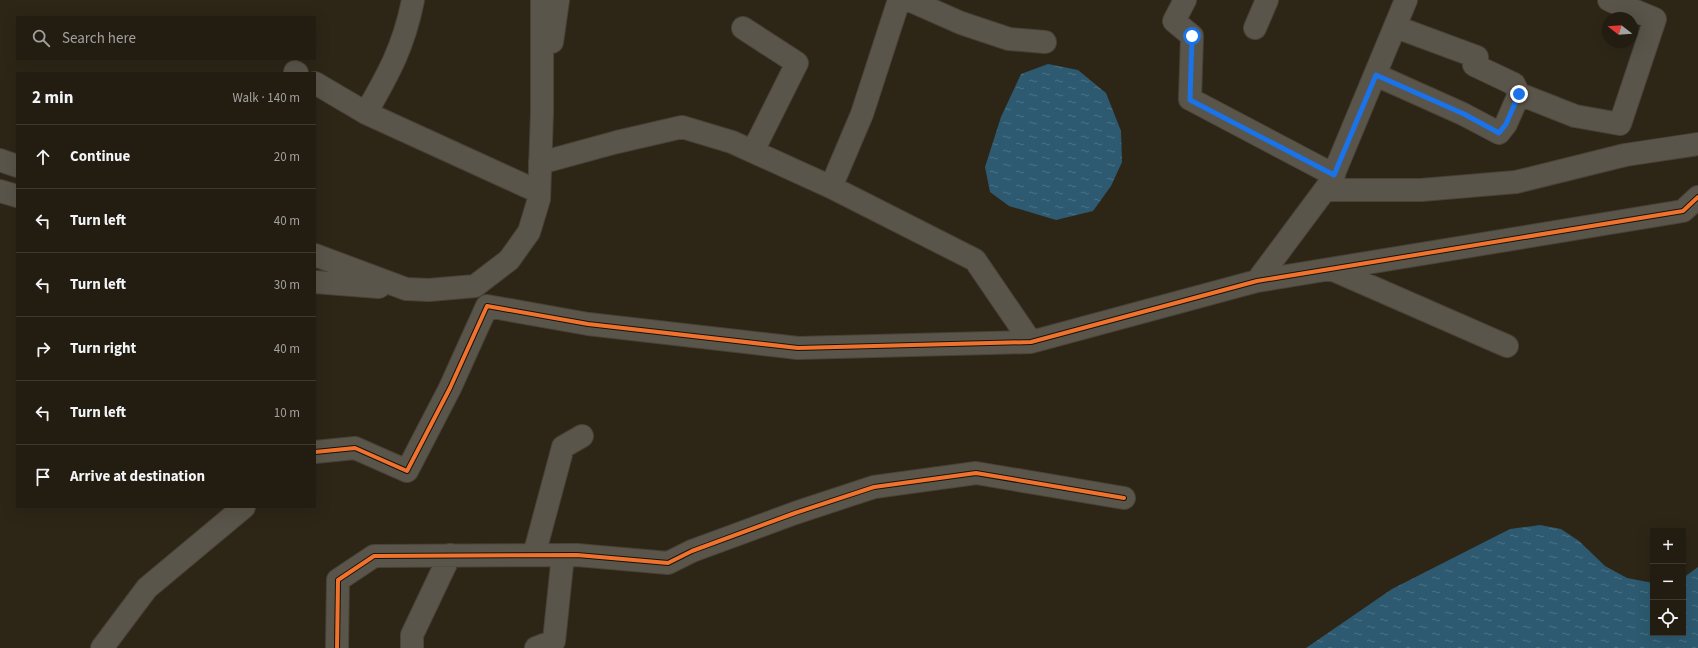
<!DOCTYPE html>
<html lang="en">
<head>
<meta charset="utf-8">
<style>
	:root { --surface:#221c11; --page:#2a251a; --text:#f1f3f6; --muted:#a2a19f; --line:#3f3a31 }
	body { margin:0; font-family:"Source Sans 3",sans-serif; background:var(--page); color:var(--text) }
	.controls { position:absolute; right:12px; bottom:12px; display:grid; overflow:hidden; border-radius:0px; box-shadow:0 4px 16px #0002 }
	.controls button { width:36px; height:36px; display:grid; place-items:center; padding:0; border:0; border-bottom:1px solid var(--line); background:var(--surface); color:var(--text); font:20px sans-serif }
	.compass { position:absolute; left:1602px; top:12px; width:36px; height:36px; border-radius:50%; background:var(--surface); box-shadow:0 4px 16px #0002; rotate:287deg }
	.stop { position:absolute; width:12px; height:12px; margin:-9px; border:3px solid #1a73e8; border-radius:50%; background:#fff }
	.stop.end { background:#1a73e8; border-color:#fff; box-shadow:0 1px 4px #0008 }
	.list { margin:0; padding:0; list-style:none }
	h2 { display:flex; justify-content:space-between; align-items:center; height:52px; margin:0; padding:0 16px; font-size:17px }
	h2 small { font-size:13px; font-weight:400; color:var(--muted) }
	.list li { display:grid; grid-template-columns:26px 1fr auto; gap:12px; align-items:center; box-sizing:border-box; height:64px; padding:0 16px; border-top:1px solid var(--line) }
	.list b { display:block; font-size:15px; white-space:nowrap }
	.list em { font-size:13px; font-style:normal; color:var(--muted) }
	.icon { flex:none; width:22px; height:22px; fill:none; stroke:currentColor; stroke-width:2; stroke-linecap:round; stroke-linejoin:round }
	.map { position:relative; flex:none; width:1698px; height:648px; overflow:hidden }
	.search { position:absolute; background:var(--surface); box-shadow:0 4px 16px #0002; left:16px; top:16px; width:300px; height:44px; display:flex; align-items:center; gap:10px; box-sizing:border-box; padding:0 14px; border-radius:0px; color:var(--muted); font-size:15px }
	.panel { position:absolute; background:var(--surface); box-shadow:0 4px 16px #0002; left:16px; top:72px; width:300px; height:436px; border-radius:0px }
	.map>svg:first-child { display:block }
</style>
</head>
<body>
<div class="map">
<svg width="1698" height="648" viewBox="0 0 1698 648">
	<defs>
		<pattern id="water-ripples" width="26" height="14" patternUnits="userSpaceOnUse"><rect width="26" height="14" fill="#2d5a70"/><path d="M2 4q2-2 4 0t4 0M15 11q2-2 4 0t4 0" fill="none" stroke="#4b7183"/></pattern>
	</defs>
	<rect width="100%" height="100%" fill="#2d2617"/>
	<path fill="url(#water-ripples)" d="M1048,64l30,6 28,23 15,38 1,31 -11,24 -18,25 -37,9 -47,-14 -19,-14 -5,-25 16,-50 20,-43z
		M1540,525l21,4 18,12 26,25 22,12 26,5v50h30v-55l15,-11v81h-392l86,-59 118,-60z"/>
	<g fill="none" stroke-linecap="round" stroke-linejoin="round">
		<g stroke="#494237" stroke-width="24">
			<path id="minor" d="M413,0c-9,46 -24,73 -47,113l173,79
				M909,0l52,23 48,16 36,3
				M1185,0l-11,21 18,15 -2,63 144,76
				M1396,27l81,30 -3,8 40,19 5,10
				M743,28l54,35 -44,88
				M1255,28l12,-28
				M295,72l2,1
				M1376,75l87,39 36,19 7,-9 13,-30 56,22 45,8 35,-105 -46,-19
				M315,83l51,30
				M540,163l77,-21 65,-15 50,15 99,45 144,73 56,82
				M831,187l31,-73 37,-114
				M1325,190h96l95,-8 109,-27 73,-11
				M1331,269l176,77
				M1257,281l73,-98 76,-183
				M315,452l40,-4 52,23 43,-83 37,-82 101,18 210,24 233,-6 226,-61 426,-70 15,-14
				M534,555l29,-108 19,-11
				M102,648l45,-60 97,-81
				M337,648l1,-68 36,-24 203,-1 91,8 24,-12 103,-38 79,-26 102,-14 148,25
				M412,648v-13l38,-80
				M536,648l18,-7 9,-86"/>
		</g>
		<g stroke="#494237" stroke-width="24">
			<path id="tertiary" d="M552,42l6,-42
				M0,160l17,6
				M0,191l17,5
				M315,255l91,34 23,1 46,-4 34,-26 20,-28 10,-33 3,-86v-113
				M315,282l64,5"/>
		</g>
		<use href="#minor" stroke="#5a554a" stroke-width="22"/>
		<use href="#tertiary" stroke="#5a554a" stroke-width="22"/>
		<g stroke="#181308" stroke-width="6">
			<path id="cycleway" d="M315,452l40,-4 52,23 43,-83 37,-82 101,18 210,24 233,-6 226,-61 426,-70 15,-14
				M337,648l1,-68 36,-24 203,-1 91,8 24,-12 103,-38 79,-26 102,-14 148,25"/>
		</g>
		<use href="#cycleway" stroke="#ef722f" stroke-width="4"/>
	</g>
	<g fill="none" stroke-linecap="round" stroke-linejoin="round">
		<path stroke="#1a73e8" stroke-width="5" d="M1192,36l-2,64 144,75 42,-100 88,39 35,19 7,-9 13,-30"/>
	</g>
</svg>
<div class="controls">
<button>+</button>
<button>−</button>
<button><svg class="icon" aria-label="locate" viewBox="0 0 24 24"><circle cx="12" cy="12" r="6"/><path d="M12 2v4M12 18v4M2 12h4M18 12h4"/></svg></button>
</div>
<svg class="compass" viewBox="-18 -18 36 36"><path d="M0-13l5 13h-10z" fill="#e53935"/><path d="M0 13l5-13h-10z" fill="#a2a19f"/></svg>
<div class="stop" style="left:1192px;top:36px"></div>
<div class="stop end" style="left:1519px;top:94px"></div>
<div class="search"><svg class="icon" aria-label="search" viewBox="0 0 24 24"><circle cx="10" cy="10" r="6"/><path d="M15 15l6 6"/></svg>Search here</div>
<section class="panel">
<h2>2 min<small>Walk · 140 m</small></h2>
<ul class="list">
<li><svg class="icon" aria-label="ahead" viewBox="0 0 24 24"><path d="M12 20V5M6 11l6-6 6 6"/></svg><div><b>Continue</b></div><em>20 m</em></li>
<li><svg class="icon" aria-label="left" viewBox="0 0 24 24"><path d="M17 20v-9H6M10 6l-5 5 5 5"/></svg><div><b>Turn left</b></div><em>40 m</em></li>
<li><svg class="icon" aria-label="left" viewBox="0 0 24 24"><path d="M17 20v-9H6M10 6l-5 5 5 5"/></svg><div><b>Turn left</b></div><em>30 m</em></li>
<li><svg class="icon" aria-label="right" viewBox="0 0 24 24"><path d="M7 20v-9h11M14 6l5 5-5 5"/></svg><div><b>Turn right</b></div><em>40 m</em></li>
<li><svg class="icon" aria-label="left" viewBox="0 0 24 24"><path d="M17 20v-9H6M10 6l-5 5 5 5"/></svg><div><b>Turn left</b></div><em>10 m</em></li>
<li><svg class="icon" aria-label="arrive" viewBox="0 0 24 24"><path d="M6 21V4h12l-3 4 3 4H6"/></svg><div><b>Arrive at destination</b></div></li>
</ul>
</section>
</div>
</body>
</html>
